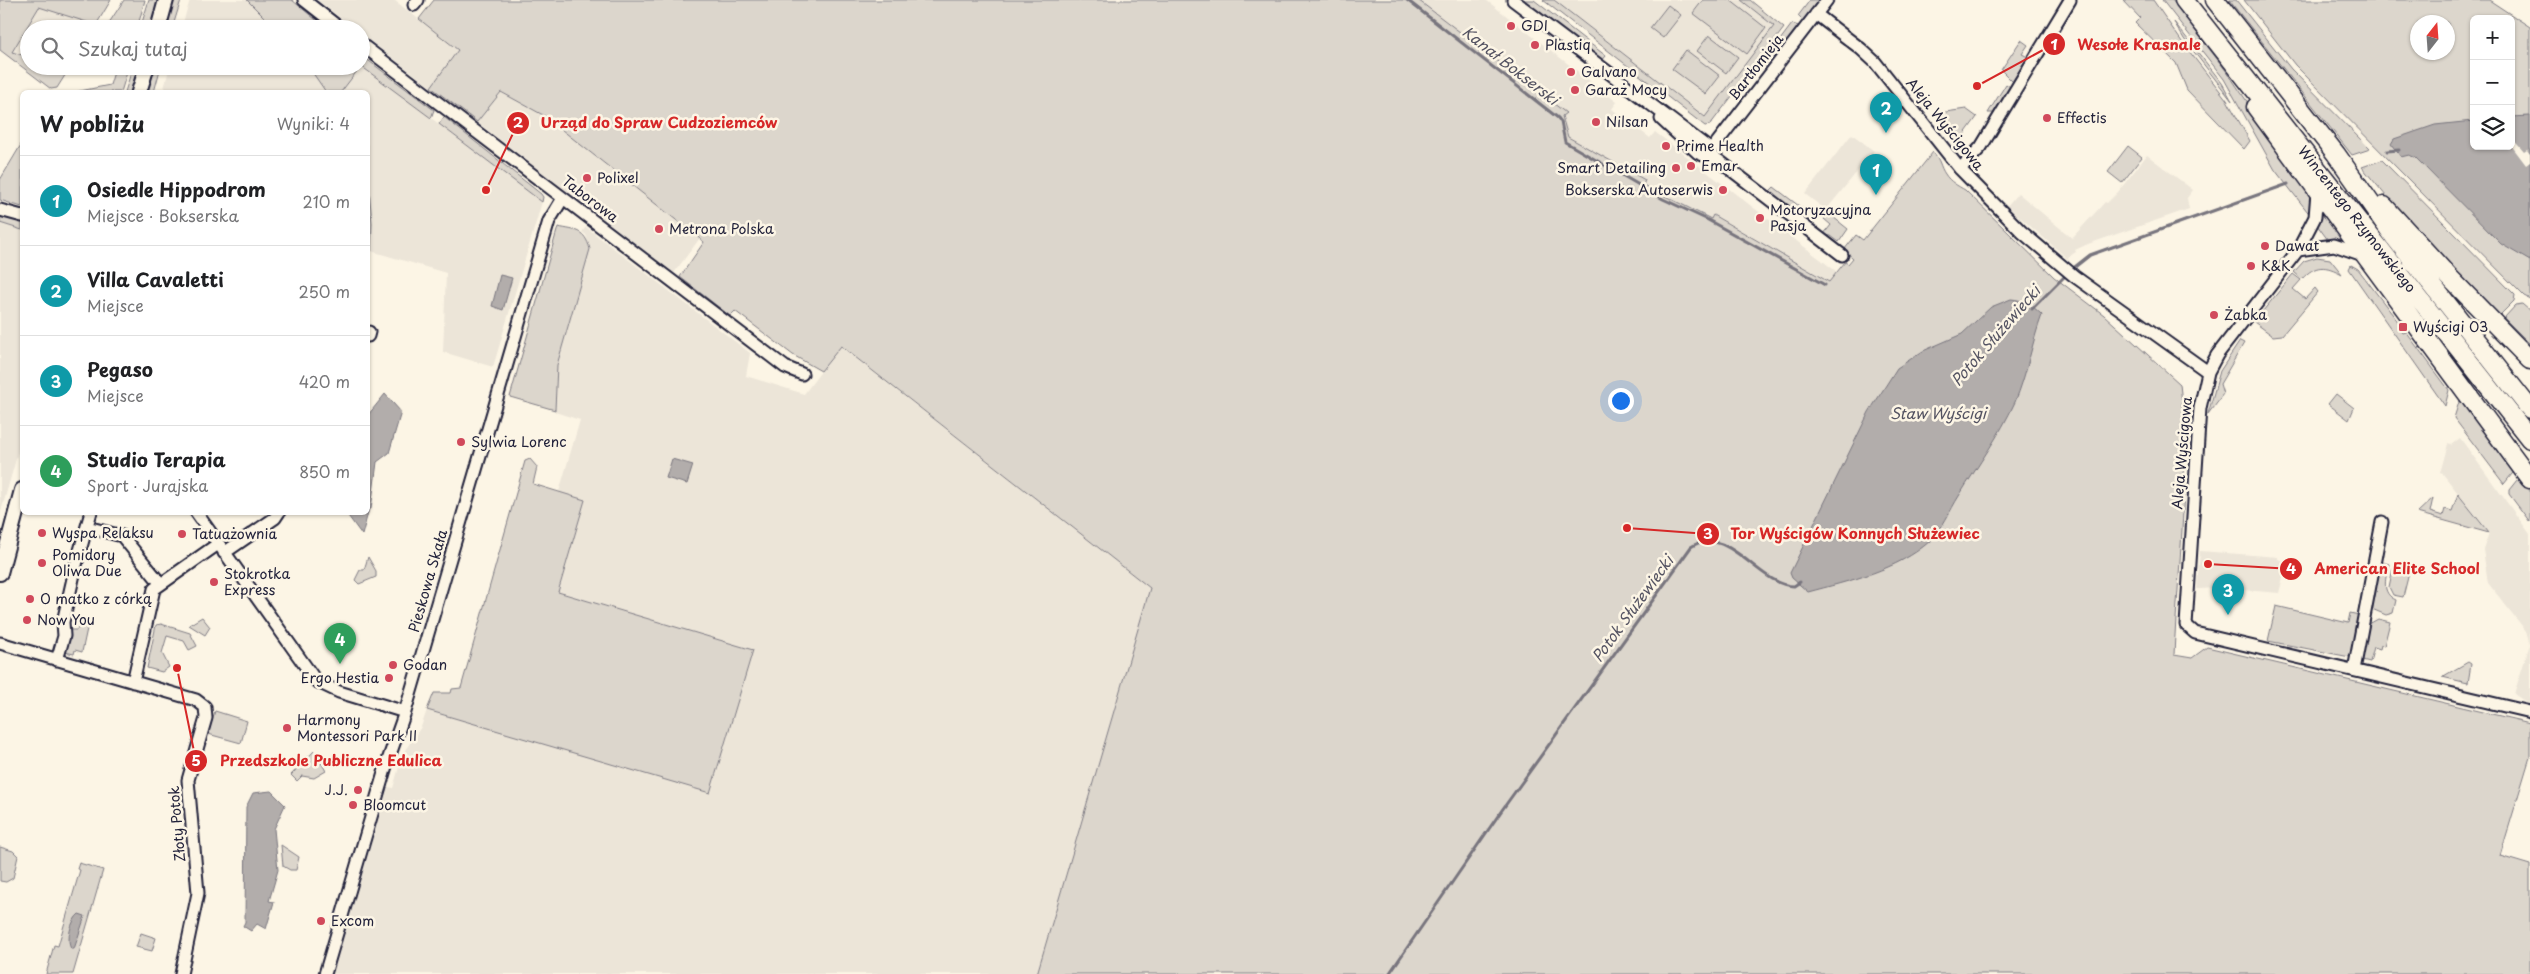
<!DOCTYPE html>
<html lang="pl">
<head>
<meta charset="utf-8">
<style>
	:root { --surface:#fff; --page:#f6f6f6; --text:#202124; --muted:#757577; --line:#e0e0e0; --accent:#b45309 }
	body { margin:0; font-family:"Playpen Sans",sans-serif; background:var(--page); color:var(--text) }
	.controls { position:absolute; right:15px; top:15px; display:grid; overflow:hidden; border-radius:8px; box-shadow:0 1px 4px #0004 }
	.controls button { width:45px; height:45px; display:grid; place-items:center; padding:0; border:0; border-bottom:1px solid var(--line); background:var(--surface); color:var(--text); font:25px sans-serif }
	.compass { position:absolute; left:2410px; top:15px; width:45px; height:45px; border-radius:50%; background:var(--surface); box-shadow:0 1px 4px #0004; rotate:17deg }
	.you { position:absolute; left:1620px; top:400px; width:18px; height:18px; margin:-12px; border:4px solid #fff; border-radius:50%; background:#1a73e8; box-shadow:0 0 0 8px #1a73e833 }
	.badge { display:grid; place-items:center; width:32px; height:32px; border-radius:50%; background:var(--accent); color:#fff; font-size:16px; font-weight:700 }
	.pin { position:absolute; translate:-50% -41px; filter:drop-shadow(0 1px 2px #0008) }
	.pin::after { content:''; position:absolute; top:26px; width:18px; height:15px; background:inherit; clip-path:polygon(0 0,100% 0,50% 100%) }
	.list { margin:0; padding:0; list-style:none }
	h2 { display:flex; justify-content:space-between; align-items:center; height:65px; margin:0; padding:0 20px; font-size:21px }
	h2 small { font-size:16px; font-weight:400; color:var(--muted) }
	.list li { display:grid; grid-template-columns:32px 1fr auto; gap:15px; align-items:center; box-sizing:border-box; height:90px; padding:0 20px; border-top:1px solid var(--line) }
	.list b { display:block; font-size:19px; white-space:nowrap }
	.list p { margin:0; font-size:16px; white-space:nowrap; color:var(--muted) }
	.list em { font-size:16px; font-style:normal; color:var(--muted) }
	.icon { flex:none; width:28px; height:28px; fill:none; stroke:currentColor; stroke-width:2; stroke-linecap:round; stroke-linejoin:round }
	.map { position:relative; flex:none; width:2530px; height:974px; overflow:hidden }
	.search { position:absolute; background:var(--surface); box-shadow:0 1px 4px #0004; left:20px; top:20px; width:350px; height:55px; display:flex; align-items:center; gap:12px; box-sizing:border-box; padding:0 18px; border-radius:28px; color:var(--muted); font-size:19px }
	.panel { position:absolute; background:var(--surface); box-shadow:0 1px 4px #0004; left:20px; top:90px; width:350px; height:425px; border-radius:8px }
	.map>svg:first-child { display:block }
</style>
</head>
<body>
<div class="map">
<svg width="2530" height="974" viewBox="0 0 2530 974">
	<rect width="100%" height="100%" fill="#fcf5e5"/>
	<filter id="ink" filterUnits="userSpaceOnUse"><feTurbulence type="fractalNoise" baseFrequency=".02" numOctaves="2"/><feDisplacementMap in="SourceGraphic" scale="10" xChannelSelector="R" yChannelSelector="G"/><feConvolveMatrix kernelMatrix="1 2 1 2 8 2 1 2 1" color-interpolation-filters="sRGB"/></filter>
	<g filter="url(#ink)">
		<path fill="#ece5d8" d="M190,0h57l29,29h-95z
			M317,0h77l64,50 -27,37 -70,-53v-5h-6z
			M1418,0h68l131,102 -5,7 38,29 5,-6 182,140 -7,10 -116,-67 -3,4 -68,-34 2,-5 -57,-31 -20,-13 -6,-20 3,-3z
			M1554,0h187l33,26 -68,91z
			M39,7l42,12 15,6 -3,4h-64v28l-18,-5z
			M361,65l181,137 -49,165 -50,-15 3,-79 -75,-22 1,-28 -4,-47v-84h-27z
			M170,66h138l18,26h-163z
			M501,92l42,23 157,123 -26,35 -197,-151z
			M1852,134l22,17 -48,59 -21,-16z
			M2147,155l46,35 -6,8 2,11 -101,35 -13,6 1,2 -8,5 1,3 -62,-54 11,-13 54,45 33,-36 2,1 11,-11z
			M0,223l22,7v208l-22,77z
			M586,227l164,126 -4,23 58,18 36,-48 310,242 -113,386h-705l56,-187 5,1 10,-35 18,-26 6,-17 283,83 43,-143 -195,-58 27,-92 -26,-8 21,-72 -25,-8 2,-47 33,-116 -4,-14 -4,-3z
			M2460,438l70,96v171l-16,-11 16,-50 -4,-13 -38,-48 -5,-33 6,-17 -46,-59 -3,-1 8,-29 3,1z
			M2200,551l78,6v2l9,3 -8,31 -57,-5 -25,1z"/>
		<path fill="#dcd6cc" stroke="#7f7c84" fill-rule="evenodd" d="M0,0h111l-15,25 -57,-18 -27,45 17,5v9h31l9,3 -12,19 -6,1 -51,-39z
			M124,0h21l-8,29h-32z
			M149,0h10l-9,29h-10z
			M173,0h8l-9,29h-7z
			M247,0h45l35,29h-51z
			M434,0h984l148,113 -4,3 6,21 77,43 -2,5 68,34 2,-4 116,67 16,-20 3,2 5,-6 -9,-8 12,-15 7,5 70,-88c7,7 7,15 12,22 5,8 13,12 20,16l89,87 50,38 76,69c11,90 -2,180 -6,271l18,3 15,-11 323,76v34l-30,99 30,9v109h-1493l113,-386 -309,-242 -20,25 -28,-16 -58,-44 -5,5 -50,-39 24,-35 -161,-127 -42,-23 -24,30 -46,-35 27,-37 -39,-31z
			M1521,0h13l72,56 -5,6z
			M1543,0h11l151,117 69,-91 -33,-26h9l34,28 -74,97 -5,1z
			M1703,0h27l36,28 -19,26 -54,-41z
			M1810,0h9l-16,21 -5,-5z
			M2123,0h30l29,42 45,58 23,41 -6,8 -57,-59 -11,-27 -41,-40 5,-5z
			M2162,0h10l55,72 85,125 -1,19 -36,-46 -51,-91z
			M2229,0h7l55,69 79,80 -18,6z
			M2244,0h245l41,27v272l-6,-3 -229,-231zM2474,19h37v127h-37zM2418,22h30v30h-30z
			M1668,5l13,10 -18,23 -13,-10z
			M2174,22l48,61 10,18 -48,-62z
			M1792,24l7,2 -32,42 -5,-4z
			M1709,35l29,22 -12,16 -29,-22z
			M2021,40l7,5 -6,9 6,3 -15,25 -12,-12z
			M1686,50l34,26 -14,18 -34,-25z
			M361,55l73,55 -3,8 -70,-52z
			M88,66h41l-8,26h-46l35,-7 4,-13 -15,-1z
			M133,66h6l-7,26h-7z
			M154,66h7l-7,26h-7z
			M308,66h53l-20,26h-15z
			M2006,84l4,3 -15,26h-7z
			M1966,109l11,8 -16,22 -22,-26z
			M444,117l97,77 2,3 -1,5 -103,-78z
			M22,143v64l-22,-7v-20z
			M2128,146l14,11 -20,26 -14,-11z
			M2382,160l133,135 -1,6 -17,17 -96,-104 -39,-47z
			M368,176l4,47 -1,28 -3,-1z
			M1774,187l33,25 -4,6 -34,-26z
			M2322,211l26,32 -20,-3 -11,-15z
			M1828,213l20,16 -9,13 -8,-6 -8,-1 8,-10 -7,-6z
			M0,215l22,6v9l-22,-7z
			M558,227c19,4 26,2 32,22l-33,116 -2,45 -45,-13z
			M2317,257l13,2 12,15c-16,-9 -27,-10 -40,5l-8,-7 10,-11z
			M2351,265l7,4 41,54 -2,2 6,8 3,-1 43,58 -4,16 -96,-137z
			M2293,274l8,6 -8,9 12,10 10,-11 3,4 -36,43 -9,1 -19,-14z
			M2522,304l8,7v33l-26,-26 12,-13z
			M2240,341l4,2 -24,41 3,10 -15,20 12,-43z
			M2336,394l18,14 -5,12 -21,-16z
			M2463,399l53,70 -12,15 -50,-66 5,-16z
			M530,459l7,8 -4,17 52,16 -27,92 195,58 -43,143 -283,-83 7,-17h17l1,-4 9,-1 64,-227z
			M2521,475l9,11v36l-21,-28v-4z
			M2458,494l31,39 -72,-20 16,-15 -3,14 13,4 2,-7 7,2z
			M368,557l8,14v6l-17,7 -4,-4 5,-10h4z
			M2381,562l8,2c-3,13 -9,29 7,36l-3,13 -7,2 -14,-6z
			M2393,568l16,5 -6,24 -10,-2 -4,-8z
			M2276,606l72,17 2,-10 9,2 -9,42 -82,-16z
			M202,617l8,10 -5,8 -16,-10z
			M2378,619l12,3 -6,24 -3,-1 -1,4 -6,-2 -4,15 -8,-2 7,-36z
			M79,621l9,3 -6,28 -7,-2 -1,4 -9,-2 4,-15 -1,-7h9z
			M161,624l29,9 7,13 -8,4 -5,-9 -17,-5 -5,17 7,14 -7,5 -15,-4 9,-43z
			M2468,662l3,2 -3,19 -26,-6z
			M215,711l32,10 -6,22 -33,-9z
			M314,751l12,20 -12,7 -12,-2 -5,5 -6,-6z
			M281,845l18,12 -3,13h-6l-7,-4z
			M0,847l13,4 5,5 -5,22 -7,4 -6,-1z
			M79,863l24,7 -30,104h-27l8,-29 4,1 22,-76 -3,-1z
			M141,933l15,5 -4,13 -16,-4z"/>
		<path fill="#b2adab" stroke="#78757e" d="M2530,116v145l-29,-17 -85,-86 -7,-3 -8,2 -10,-13 3,-5 41,-14 38,-4 1,25h37v-29z
			M500,275l12,3 -9,32 -11,-4z
			M2011,299c13,1 21,6 31,16 -10,27 -15,59 -27,87 -15,33 -37,63 -56,94 -9,14 -17,34 -29,45 -32,29 -81,40 -122,51l-16,-14 -2,-5 79,-161 28,-44 26,-17 39,-17 29,-27z
			M385,394l16,18 -12,41 -12,9 -6,47h-2l-7,26 -16,-22 22,-1v-97z
			M672,459l21,6 -6,19 -21,-6z
			M271,791l14,14 -11,24 4,41 -9,31 5,1 -8,27 -9,-5 -6,7 -8,-5 2,-4 1,-115 7,-14z
			M79,914l6,2 -11,33h-3c-5,-9 0,-29 8,-35z"/>
		<path fill="#fcf5e5" d="M2511,137l13,15 3,-2 3,4v8l-4,3 -15,-20z"/>
		<g fill="none" stroke-linecap="round" stroke-linejoin="round">
			<path stroke="#78757e" stroke-width="3" d="M1407,0l151,118 3,4 4,20 98,57 45,21 117,65
				M2387,151l12,-1
				M2071,270l19,-15 198,-71
				M2032,309l35,-35
				M1389,974l113,-164 189,-263c36,-25 68,39 103,39l6,-4"/>
			<g stroke="#22223b" stroke-width="15">
				<path id="minor" d="M304,0l37,29
					M1513,0l198,150
					M414,5l4,-5
					M1816,14l45,35 14,13 85,107 62,63 52,44 134,96
					M361,44l424,323 17,7
					M1661,119l37,34 5,2 6,-2
					M1709,153l118,-153
					M1709,153l133,102
					M1960,169l21,-22 89,-147
					M2317,192l-2,25 -17,33 -81,105 -9,17 -8,36 -14,217 9,8 335,79
					M0,210l22,6
					M2298,250l36,-5 29,10
					M368,336l1,-4
					M196,512l120,169 23,11 66,20
					M87,527l35,9 39,48
					M224,553l51,-35 4,-6
					M0,643l196,57 9,7 1,11 -18,62 10,113 -17,81
					M57,660l7,-24 -1,-14 14,-61 14,-49
					M2354,670l28,-148
					M133,682l21,-93 64,-45
					M325,974l61,-208 19,-54 144,-491 14,-23"/>
			</g>
			<g stroke="#22223b" stroke-width="18">
				<path id="tertiary" d="M158,29l8,-29
					M139,92l8,-26
					M0,573l22,-83"/>
			</g>
			<g stroke="#22223b" stroke-width="21">
				<path id="primary" d="M2184,0l346,439
					M2215,0l121,154 59,84 135,171
					M2256,107l274,372
					M2384,206l66,72 80,82"/>
			</g>
			<use href="#minor" stroke="#fcf5e5" stroke-width="11"/>
			<use href="#tertiary" stroke="#fcf5e5" stroke-width="14"/>
			<use href="#primary" stroke="#fcf5e5" stroke-width="18"/>
		</g>
	</g>
	<g fill="#d1495b" stroke="#fcf5e5" stroke-width="2">
		<circle cx="1511" cy="26" r="5"/>
		<circle cx="1535" cy="45" r="5"/>
		<circle cx="1571" cy="72" r="5"/>
		<circle cx="1575" cy="90" r="5"/>
		<circle cx="2047" cy="118" r="5"/>
		<circle cx="1596" cy="122" r="5"/>
		<circle cx="1666" cy="146" r="5"/>
		<circle cx="1691" cy="166" r="5"/>
		<circle cx="1676" cy="168" r="5"/>
		<circle cx="587" cy="178" r="5"/>
		<circle cx="1723" cy="190" r="5"/>
		<circle cx="1760" cy="218" r="5"/>
		<circle cx="659" cy="229" r="5"/>
		<circle cx="2265" cy="246" r="5"/>
		<circle cx="2251" cy="266" r="5"/>
		<circle cx="2214" cy="315" r="5"/>
		<rect x="2398" y="322" width="10" height="10" rx="2.5"/>
		<circle cx="461" cy="442" r="5"/>
		<circle cx="42" cy="533" r="5"/>
		<circle cx="182" cy="534" r="5"/>
		<circle cx="42" cy="563" r="5"/>
		<circle cx="214" cy="582" r="5"/>
		<circle cx="30" cy="599" r="5"/>
		<circle cx="27" cy="620" r="5"/>
		<circle cx="393" cy="665" r="5"/>
		<circle cx="389" cy="678" r="5"/>
		<circle cx="287" cy="728" r="5"/>
		<circle cx="358" cy="790" r="5"/>
		<circle cx="353" cy="805" r="5"/>
		<circle cx="321" cy="921" r="5"/>
	</g>
	<g text-anchor="middle" stroke-width="5" stroke-linejoin="round" paint-order="stroke">
		<g font-size="14" fill="#22223b" stroke="#fcf5e5" text-anchor="start">
			<text x="1521" y="31">GDI</text>
			<text x="1545" y="50">Plastiq</text>
			<text x="1581" y="77">Galvano</text>
			<text x="1585" y="95">Garaż Mocy</text>
			<text x="2057" y="123">Effectis</text>
			<text x="1606" y="127">Nilsan</text>
			<text x="1676" y="151">Prime Health</text>
			<text x="1701" y="171">Emar</text>
			<text x="1666" y="173" text-anchor="end">Smart Detailing</text>
			<text x="597" y="183">Polixel</text>
			<text x="1713" y="195" text-anchor="end">Bokserska Autoserwis</text>
			<text x="1770" y="215">Motoryzacyjna<tspan x="1770" dy="16">Pasja</tspan></text>
			<text x="669" y="234">Metrona Polska</text>
			<text x="2275" y="251">Dawat</text>
			<text x="2261" y="271">K&amp;K</text>
			<text x="2224" y="320">Żabka</text>
			<text x="2413" y="332">Wyścigi 03</text>
			<text x="471" y="447">Sylwia Lorenc</text>
			<text x="52" y="538">Wyspa Relaksu</text>
			<text x="192" y="539">Tatuażownia</text>
			<text x="52" y="560">Pomidory<tspan x="52" dy="16">Oliwa Due</tspan></text>
			<text x="224" y="579">Stokrotka<tspan x="224" dy="16">Express</tspan></text>
			<text x="40" y="604">O matko z córką</text>
			<text x="37" y="625">Now You</text>
			<text x="403" y="670">Godan</text>
			<text x="379" y="683" text-anchor="end">Ergo Hestia</text>
			<text x="297" y="725">Harmony<tspan x="297" dy="16">Montessori Park II</tspan></text>
			<text x="348" y="795" text-anchor="end">J.J.</text>
			<text x="363" y="810">Bloomcut</text>
			<text x="331" y="926">Excom</text>
		</g>
		<g font-size="14" fill="#22223b" stroke="#fcf5e5">
			<text transform="translate(1756 67) rotate(-52)" y="5">Bartłomieja</text>
			<text transform="translate(1945 124) rotate(51)" y="5">Aleja Wyścigowa</text>
			<text transform="translate(590 199) rotate(37)" y="5">Taborowa</text>
			<text transform="translate(2357 219) rotate(52)" y="5">Wincentego Rzymowskiego</text>
			<text transform="translate(2182 453) rotate(-85)" y="5">Aleja Wyścigowa</text>
			<text transform="translate(428 581) rotate(-74)" y="5">Pieskowa Skała</text>
			<text transform="translate(177 824) rotate(-95)" y="5">Złoty Potok</text>
		</g>
		<g font-size="15" font-style="italic" fill="#545362" stroke="#fcf5e5">
			<text transform="translate(1510 66) rotate(38)" y="5">Kanał Bokserski</text>
			<text transform="translate(1996 336) rotate(-49)" y="5">Potok Służewiecki</text>
			<text x="1938" y="419">Staw Wyścigi</text>
			<text transform="translate(1633 609) rotate(-54)" y="5">Potok Służewiecki</text>
		</g>
	</g>
	<path fill="none" stroke="#d62828" stroke-width="2" d="M1977 86L2054 44M486 190L518 123M1627 528L1708 534M2208 564L2291 569M177 668L196 761"/>
	<g fill="#d62828" stroke="#fcf5e5" stroke-width="2">
		<circle cx="1977" cy="86" r="5"/>
		<circle cx="486" cy="190" r="5"/>
		<circle cx="1627" cy="528" r="5"/>
		<circle cx="2208" cy="564" r="5"/>
		<circle cx="177" cy="668" r="5"/>
		<circle cx="2054" cy="44" r="12"/>
		<circle cx="518" cy="123" r="12"/>
		<circle cx="1708" cy="534" r="12"/>
		<circle cx="2291" cy="569" r="12"/>
		<circle cx="196" cy="761" r="12"/>
	</g>
	<g font-size="15" text-anchor="middle" font-weight="bold" fill="#fff">
		<text x="2054" y="50">1</text>
		<text x="518" y="128">2</text>
		<text x="1708" y="539">3</text>
		<text x="2291" y="574">4</text>
		<text x="196" y="766">5</text>
	</g>
	<g font-size="15" text-anchor="middle" font-weight="bold" fill="#d62828" stroke="#fcf5e5" stroke-width="5" stroke-linejoin="round" paint-order="stroke">
		<text x="2139" y="50">Wesołe Krasnale</text>
		<text x="659" y="128">Urząd do Spraw Cudzoziemców</text>
		<text x="1855" y="539">Tor Wyścigów Konnych Służewiec</text>
		<text x="2397" y="574">American Elite School</text>
		<text x="331" y="766">Przedszkole Publiczne Edulica</text>
	</g>
</svg>
<div class="controls">
<button>+</button>
<button>−</button>
<button><svg class="icon" aria-label="layers" viewBox="0 0 24 24"><path d="M12 4l9 5-9 5-9-5zM3 14l9 5 9-5"/></svg></button>
</div>
<svg class="compass" viewBox="-18 -18 36 36"><path d="M0-13l5 13h-10z" fill="#e53935"/><path d="M0 13l5-13h-10z" fill="#757577"/></svg>
<div class="you"></div>
<div class="pin badge" style="left:1876px;top:195px;background:#0f9aa8">1</div>
<div class="pin badge" style="left:1886px;top:133px;background:#0f9aa8">2</div>
<div class="pin badge" style="left:2228px;top:615px;background:#0f9aa8">3</div>
<div class="pin badge" style="left:340px;top:664px;background:#2e9e5b">4</div>
<div class="search"><svg class="icon" aria-label="search" viewBox="0 0 24 24"><circle cx="10" cy="10" r="6"/><path d="M15 15l6 6"/></svg>Szukaj tutaj</div>
<section class="panel">
<h2>W pobliżu<small>Wyniki: 4</small></h2>
<ul class="list">
<li><span class="badge" style="background:#0f9aa8">1</span><div><b>Osiedle Hippodrom</b><p>Miejsce · Bokserska</p></div><em>210 m</em></li>
<li><span class="badge" style="background:#0f9aa8">2</span><div><b>Villa Cavaletti</b><p>Miejsce</p></div><em>250 m</em></li>
<li><span class="badge" style="background:#0f9aa8">3</span><div><b>Pegaso</b><p>Miejsce</p></div><em>420 m</em></li>
<li><span class="badge" style="background:#2e9e5b">4</span><div><b>Studio Terapia</b><p>Sport · Jurajska</p></div><em>850 m</em></li>
</ul>
</section>
</div>
</body>
</html>
